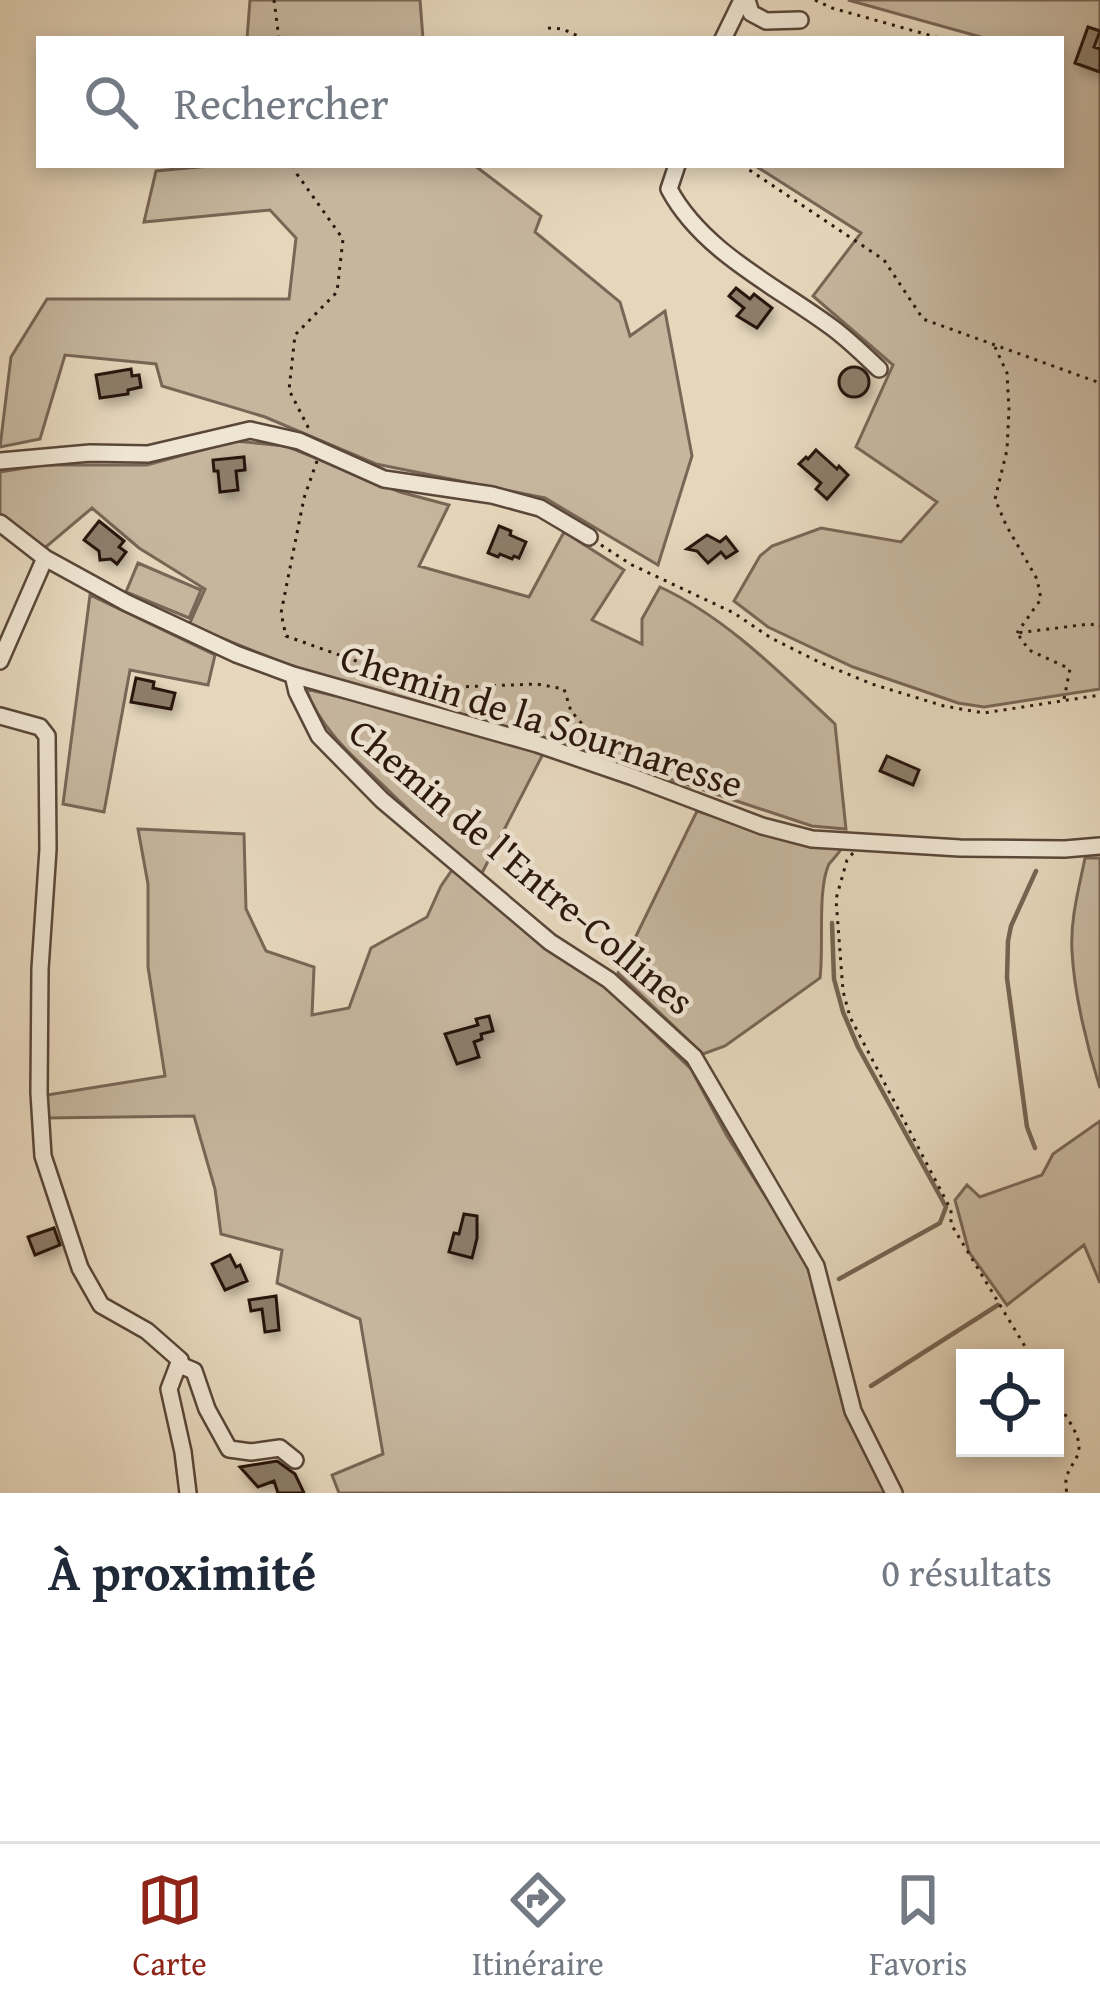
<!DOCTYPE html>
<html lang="fr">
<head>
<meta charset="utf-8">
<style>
	:root { --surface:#fff; --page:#f2f2f3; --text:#1f2937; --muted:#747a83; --line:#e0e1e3; --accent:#8f2418 }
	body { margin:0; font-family:"Gentium Book Plus",serif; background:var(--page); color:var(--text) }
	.controls { position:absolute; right:36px; bottom:36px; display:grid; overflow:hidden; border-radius:0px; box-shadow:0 6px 18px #0003 }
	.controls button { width:108px; height:108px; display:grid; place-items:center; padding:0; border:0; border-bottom:3px solid var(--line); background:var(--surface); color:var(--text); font:60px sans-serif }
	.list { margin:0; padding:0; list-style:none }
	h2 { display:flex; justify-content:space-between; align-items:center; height:156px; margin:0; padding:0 48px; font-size:51px }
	h2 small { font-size:39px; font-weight:400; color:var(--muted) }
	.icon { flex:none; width:66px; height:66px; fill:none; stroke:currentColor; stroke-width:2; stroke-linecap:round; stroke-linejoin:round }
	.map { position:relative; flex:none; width:1100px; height:1493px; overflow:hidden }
	.search { position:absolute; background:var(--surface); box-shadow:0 6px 18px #0003; left:36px; right:36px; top:36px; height:132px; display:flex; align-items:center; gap:30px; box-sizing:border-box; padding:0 42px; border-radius:0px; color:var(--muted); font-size:45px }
	.sheet { height:348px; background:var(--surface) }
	nav { display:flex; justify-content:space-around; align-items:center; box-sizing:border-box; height:168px; border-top:3px solid var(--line); background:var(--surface); font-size:33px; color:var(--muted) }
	nav a { display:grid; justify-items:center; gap:6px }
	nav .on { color:var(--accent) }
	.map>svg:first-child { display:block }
</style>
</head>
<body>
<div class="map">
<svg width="1100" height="1493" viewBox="0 0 1100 1493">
	<defs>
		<filter id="shadow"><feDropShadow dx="3.5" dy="6" stdDeviation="6" flood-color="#0004"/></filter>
	</defs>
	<rect width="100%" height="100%" fill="#e6d7bc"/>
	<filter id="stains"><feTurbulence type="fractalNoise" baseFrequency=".00167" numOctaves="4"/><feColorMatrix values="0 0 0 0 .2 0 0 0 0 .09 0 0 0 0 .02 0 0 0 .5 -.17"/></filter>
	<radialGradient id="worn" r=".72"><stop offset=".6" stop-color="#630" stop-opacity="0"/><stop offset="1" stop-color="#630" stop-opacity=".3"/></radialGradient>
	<path fill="#c6b69e" stroke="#786656" stroke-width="3" d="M250,0h170l3,39h-176z
		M848,0h252v689l-116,18 -26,-4 -105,-36 -85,-40 -34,-26 26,-45 12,-10 49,-18 80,14 36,-40 -81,-55 37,-82 -80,-69 48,-63 -107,-68h307v-126h-73z
		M221,165h253l67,51 -6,16 85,70 10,34 35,-25 27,145 -34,109 -113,-67 -169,-34 -111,-47 -103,-31 -6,-22 -91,-9 -25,84 -40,8 11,-90 36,-58h242l7,-61 -26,-28 -126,12 12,-51z
		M234,441l52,5 114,46 49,13 -30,61 110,31 35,-65 60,38 -32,50 50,24v-25l18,-32c67,31 121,87 175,137l11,105 -34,-3 -259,-86 -267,-76 -97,-39 16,-36 -66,-41 -47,-40 -51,43 -41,-33v-46l43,-7h104z
		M138,563l63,27 -12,28 -63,-26z
		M90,595l125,60 -7,30 -78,-15 -26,142 -41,-8z
		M306,689l59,14 178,51 -61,119c-34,-23 -63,-53 -93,-82 -31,-30 -68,-60 -83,-102z
		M697,811l108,34 37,3c0,1 -12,15 -13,16 -12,25 -5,83 -9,114l-95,68 -22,8 -85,-81z
		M138,829l106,5 2,75 20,42 48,16 -2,48 37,-7 22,-60 56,-31 14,-31 11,-16 154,117 85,82 36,67 76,119 83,238h-547l-7,-18 51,-21 -23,-135 -83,-36 5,-33 -61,-16 -6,-45 -21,-73 -147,2v-23l118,-19 -17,-109v-83z
		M1085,858h15v230c-13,-41 -26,-95 -28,-137 -2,-31 7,-63 13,-93z
		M1100,1121v162l-16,-38 -77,60 -38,-53 -14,-52 12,-15 13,12 62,-22 11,-21z"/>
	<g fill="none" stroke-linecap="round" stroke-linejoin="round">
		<path stroke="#756352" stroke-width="4.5" d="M832,923l2,56 9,33 15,35 88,160 -6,16 -101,56
			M1035,1148l-8,-21 -20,-149 1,-37 3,-15 25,-55
			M871,1386l127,-81"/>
	</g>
	<path fill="#8c7b68" stroke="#2b170d" stroke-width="3" filter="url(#shadow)" d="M1088,27l12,4 -6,16 6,2v23l-25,-9z
		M736,288l14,11 4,-5 18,14 -15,20 -20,-12 7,-8 -15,-12z
		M839 382a15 15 0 1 1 30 0a15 15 0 1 1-30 0Z
		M131,369l1,7 7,-1 2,12 -13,3v4l-28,4 -4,-23z
		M816,450l21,19 2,-3 9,9 -21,24 -11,-10 5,-6 -22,-19 7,-7 2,2z
		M244,457l1,13 -9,1 2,19 -18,2 -2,-21h-4l-1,-11z
		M99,521l25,20 -5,6 7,5 -9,12 -6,-5 -11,1 -1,-9 -15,-11z
		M499,526l12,5 -1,4 16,7 -7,16 -5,-2 -2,3 -12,-5 -2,3 -10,-4z
		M707,535l13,7 6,-5 11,14 -11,7 -5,-6 -13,11 -11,-12 -10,-2z
		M136,678l18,4 -1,6 22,5 -4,16 -40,-7z
		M887,756l32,14 -6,15 -33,-14z
		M489,1016l4,15 -12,3 1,5 -8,3 5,15 -22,7 -12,-30 33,-9 -2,-6z
		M464,1214l13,2v22l-5,20 -23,-6 5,-19 5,1z
		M54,1228l6,17 -25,10 -7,-18z
		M230,1255l6,12 4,-2 7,16 -22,9 -13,-26z
		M276,1296l3,34 -14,2 -3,-23 -11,2 -2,-11z
		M277,1461l18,13 9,19h-26l-4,-12 -16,6 -18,-20z"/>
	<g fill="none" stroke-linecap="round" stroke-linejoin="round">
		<g stroke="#5a4739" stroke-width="20">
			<path id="minor" d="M747,0l4,13 15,8 34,-1
				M723,39l19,-39
				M677,165l-8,24c33,62 105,96 161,137 17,12 33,28 49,43
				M0,461l90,-8 58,1 102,-24 49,11 85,38 108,16 48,13 49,29
				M0,523l45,35 82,45 109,51 57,21 244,69 96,33 129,49 50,13 148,9 105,1 35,-3
				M0,661l45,-103
				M293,675l4,17 22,44 63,64 168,142 59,38 85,77 122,209 37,145 41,82
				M0,716l40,11 7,9 1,113 -8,120 -1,124 4,63 37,112 21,37 46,26 33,29 -11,29 14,63 5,41
				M180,1365l14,6 13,38 22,40 22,3 29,-4 15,12"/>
		</g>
		<path stroke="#2b170d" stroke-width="3" stroke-dasharray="3 6" stroke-linecap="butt" d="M274,0l5,39
			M815,0l17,8 111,31
			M548,28l15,1 21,10
			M295,165l2,9 46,65 -6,53 -42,43 -6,55 21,41
			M742,165l142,95 39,59 177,64
			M995,347l12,26 2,36 -2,41 -12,49 11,26 31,54 4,20 -24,34
			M317,461l-13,37 -23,115 5,23 146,52 105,-4 27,5 7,22 23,27 -1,10
			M601,545l31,20 102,48 37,25 50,25 51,21 72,22 40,7 116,-18
			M1064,699l6,-30 -41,-19 -12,-17 72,-9 11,2
			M853,853l-6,7 -11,39 7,92 7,26 101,193v14l81,134
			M1055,1399c7,12 23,32 24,46 1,19 -18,23 -12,48"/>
		<use href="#minor" stroke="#efe5d3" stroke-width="15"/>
	</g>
	<g text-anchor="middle" stroke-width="9" stroke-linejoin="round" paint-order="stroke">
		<g font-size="39" fill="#2b170d" stroke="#efe5d3">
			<text transform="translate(542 720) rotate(18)" y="14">Chemin de la Sournaresse</text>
			<text transform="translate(522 866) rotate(40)" y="14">Chemin de l'Entre-Collines</text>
		</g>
	</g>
	<rect width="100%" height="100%" filter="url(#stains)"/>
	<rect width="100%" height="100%" fill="url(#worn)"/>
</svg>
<div class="controls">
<button><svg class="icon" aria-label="locate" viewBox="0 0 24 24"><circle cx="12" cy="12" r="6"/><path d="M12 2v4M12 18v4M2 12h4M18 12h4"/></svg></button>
</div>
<div class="search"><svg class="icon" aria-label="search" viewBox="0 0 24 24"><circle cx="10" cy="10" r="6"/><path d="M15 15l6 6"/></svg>Rechercher</div>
</div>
<section class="sheet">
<h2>À proximité<small>0 résultats</small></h2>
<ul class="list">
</ul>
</section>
<nav>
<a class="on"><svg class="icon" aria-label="map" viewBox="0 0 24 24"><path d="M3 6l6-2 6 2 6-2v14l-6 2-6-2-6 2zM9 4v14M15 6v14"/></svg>Carte</a>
<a><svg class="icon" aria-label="directions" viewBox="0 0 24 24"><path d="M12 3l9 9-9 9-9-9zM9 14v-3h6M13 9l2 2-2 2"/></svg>Itinéraire</a>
<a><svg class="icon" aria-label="saved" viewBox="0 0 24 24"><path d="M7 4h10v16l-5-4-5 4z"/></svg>Favoris</a>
</nav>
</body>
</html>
